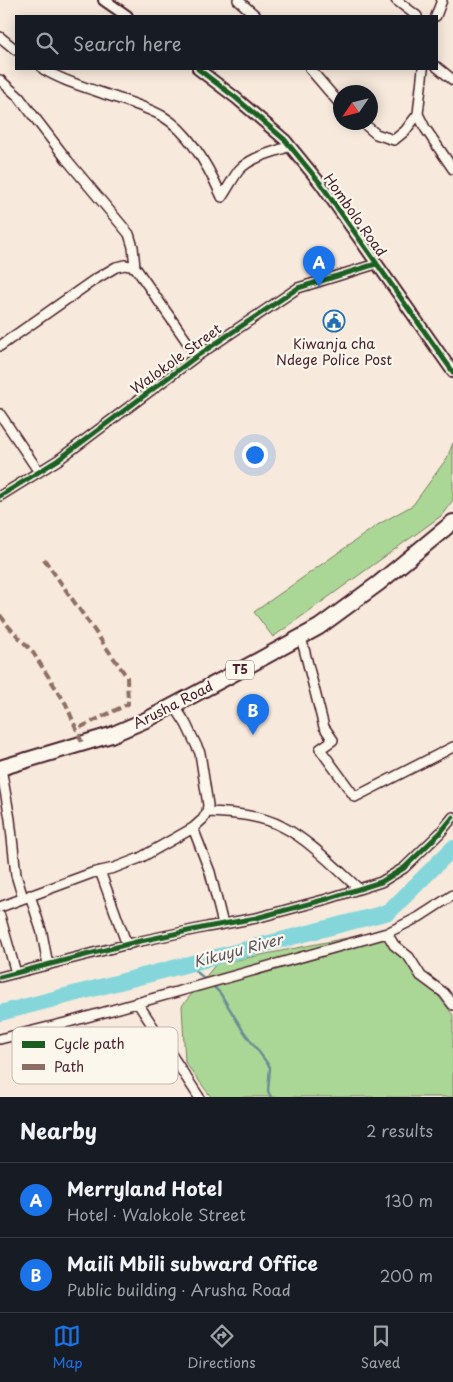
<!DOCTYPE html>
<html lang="en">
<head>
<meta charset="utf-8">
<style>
	:root { --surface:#171b24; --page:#242831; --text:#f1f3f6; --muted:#9ea1a6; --line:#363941; --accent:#1a73e8 }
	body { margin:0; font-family:"Playpen Sans",sans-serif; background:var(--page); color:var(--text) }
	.compass { position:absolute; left:333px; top:85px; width:45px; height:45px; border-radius:50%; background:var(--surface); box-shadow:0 2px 12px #0003; rotate:235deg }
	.you { position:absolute; left:254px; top:454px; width:18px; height:18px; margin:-12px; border:4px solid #fff; border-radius:50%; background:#1a73e8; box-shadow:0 0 0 8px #1a73e833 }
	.badge { display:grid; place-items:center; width:32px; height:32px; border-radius:50%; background:var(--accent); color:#fff; font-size:16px; font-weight:700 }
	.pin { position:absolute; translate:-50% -41px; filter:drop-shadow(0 1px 2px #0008) }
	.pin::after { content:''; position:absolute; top:26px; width:18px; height:15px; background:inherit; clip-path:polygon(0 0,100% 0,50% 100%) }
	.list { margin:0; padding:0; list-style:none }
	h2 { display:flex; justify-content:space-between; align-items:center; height:65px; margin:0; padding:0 20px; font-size:21px }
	h2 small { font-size:16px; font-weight:400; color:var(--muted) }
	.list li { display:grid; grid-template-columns:32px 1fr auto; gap:15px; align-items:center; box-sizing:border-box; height:75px; padding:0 20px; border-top:1px solid var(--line) }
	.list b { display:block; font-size:19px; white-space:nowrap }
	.list p { margin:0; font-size:16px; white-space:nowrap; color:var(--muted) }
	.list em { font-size:16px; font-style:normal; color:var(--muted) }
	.icon { flex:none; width:28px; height:28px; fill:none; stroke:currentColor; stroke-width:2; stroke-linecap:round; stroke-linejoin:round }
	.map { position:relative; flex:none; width:453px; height:1097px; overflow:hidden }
	.search { position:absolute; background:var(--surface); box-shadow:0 2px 12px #0003; left:15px; right:15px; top:15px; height:55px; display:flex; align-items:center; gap:12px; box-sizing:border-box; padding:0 18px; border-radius:0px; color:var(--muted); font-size:19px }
	.sheet { height:215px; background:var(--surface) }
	nav { display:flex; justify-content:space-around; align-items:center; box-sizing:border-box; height:70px; border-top:1px solid var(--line); background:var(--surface); font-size:14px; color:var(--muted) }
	nav a { display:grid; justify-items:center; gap:2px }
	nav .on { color:var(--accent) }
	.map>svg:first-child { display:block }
</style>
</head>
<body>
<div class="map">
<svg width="453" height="1097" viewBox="0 0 453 1097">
	<rect width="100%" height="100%" fill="#f7e9dc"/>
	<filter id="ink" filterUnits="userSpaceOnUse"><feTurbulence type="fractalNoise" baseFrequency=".02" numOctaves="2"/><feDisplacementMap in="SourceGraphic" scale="10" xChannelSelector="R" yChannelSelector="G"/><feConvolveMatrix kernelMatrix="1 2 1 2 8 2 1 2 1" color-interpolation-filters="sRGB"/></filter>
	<g filter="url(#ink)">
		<path fill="#abd796" stroke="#7a7b60" d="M453,443v57l-12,16 -168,121 -19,-25 125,-88 34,-19 34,-47z
			M387,930l66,85v82h-242l-26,-35 -3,-56 34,-42z"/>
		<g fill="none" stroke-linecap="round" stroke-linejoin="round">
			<path stroke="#6d8d94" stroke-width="2.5" d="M189,965l17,15
				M212,985l8,8 22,36 28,38 -2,24 3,6"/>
			<path stroke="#84d6da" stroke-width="16" d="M0,1013l389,-101 64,-64"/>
			<g stroke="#4a1f2b" stroke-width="12">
				<path id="minor" d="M238,0l18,16
					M396,0l21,16
					M436,16l6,-16
					M0,37l16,13
					M437,67l16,13
					M43,69c16,10 35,16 53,22 22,8 48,14 68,26 26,16 46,53 58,80
					M310,69l30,35
					M423,69l-5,45 7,14 28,41
					M0,80l19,17 49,64 61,73 4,13 2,20
					M362,122l14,12 18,6 11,-9 13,-17
					M222,197c6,-9 11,-19 17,-27 13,-14 34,-17 51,-24
					M0,346l94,-66 22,-13 9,-2 10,2 62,89
					M0,414l39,58
					M0,496l58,-36 139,-104 101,-68 78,-24
					M301,637l23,90 9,13 -13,9 35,48 98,-50
					M1,768l9,51 6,56 7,23
					M207,812c25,1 54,3 76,15 26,13 54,42 76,62
					M193,828l17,44 13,52
					M100,871l27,74
					M30,895l12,38 6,32
					M0,907l92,-34 22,-5 26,-10 53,-30 10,-9 4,-7 1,-7 -8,-52 -14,-29 -12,-19
					M0,916l16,57
					M387,933l7,12 15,12 12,19 23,17 9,12
					M0,977l136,-35 71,-15 49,-9 71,-19 54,-17 23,-14 36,-35 13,-16
					M137,1002l62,95
					M0,1039l69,-17 318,-89 32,-16 34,-22"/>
			</g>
			<g stroke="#4a1f2b" stroke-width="14">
				<path id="tertiary" d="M104,0l23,16
					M198,69l38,29 49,42 35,43 133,189"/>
			</g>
			<g stroke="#4a1f2b" stroke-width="18">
				<path id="trunk" d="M0,768l111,-33 37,-16 98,-52 73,-40 60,-44 74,-61"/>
			</g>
			<use href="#minor" stroke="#fbf7ec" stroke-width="9"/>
			<use href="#tertiary" stroke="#fbf7ec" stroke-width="10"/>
			<use href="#trunk" stroke="#fbf7ec" stroke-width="14"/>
			<path stroke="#8d6e63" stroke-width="4" stroke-dasharray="8 4" stroke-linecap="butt" d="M44,559l83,118 1,27 -51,25
				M0,615l9,12 23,24 34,53 17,41"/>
			<g stroke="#fbf7ec" stroke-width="8">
				<path id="cycleway" d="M198,69l38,29 49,42 35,43 133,189
					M0,496l58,-36 139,-104 101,-68 78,-24
					M0,977l136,-35 71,-15 49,-9 71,-19 54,-17 23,-14 36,-35 13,-16"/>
			</g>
			<use href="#cycleway" stroke="#1b5e20" stroke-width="5"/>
		</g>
	</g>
	<defs>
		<g id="civic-ring" transform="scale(1.125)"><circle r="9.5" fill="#fbf7ec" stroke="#1f6fb2" stroke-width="1.5"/><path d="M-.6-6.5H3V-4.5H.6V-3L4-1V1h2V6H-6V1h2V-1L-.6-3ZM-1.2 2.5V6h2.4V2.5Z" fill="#1f6fb2"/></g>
	</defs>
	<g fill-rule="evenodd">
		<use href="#civic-ring" x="334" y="321"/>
	</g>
	<g text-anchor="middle" stroke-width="4.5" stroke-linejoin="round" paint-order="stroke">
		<rect fill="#fbf7ec" stroke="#7f6065" stroke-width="1" x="226" y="660.5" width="28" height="19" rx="4"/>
		<g font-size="12" font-weight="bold" fill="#4a1f2b">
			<text x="240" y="674">T5</text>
		</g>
		<g font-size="14" fill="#4a1f2b" stroke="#fbf7ec">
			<text transform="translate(355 215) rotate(55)" y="5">Hombolo Road</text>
			<text transform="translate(176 359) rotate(-36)" y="5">Walokole Street</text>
			<text transform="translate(173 705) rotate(-27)" y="5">Arusha Road</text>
		</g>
		<g font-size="14" fill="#4a1f2b" stroke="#fbf7ec">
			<text x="334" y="349">Kiwanja cha<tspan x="334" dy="16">Ndege Police Post</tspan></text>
		</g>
		<g font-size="15" font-style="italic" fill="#5b5660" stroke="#fbf7ec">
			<text transform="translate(238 951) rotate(-15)" y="5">Kikuyu River</text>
		</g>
	</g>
	<rect x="12" y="1027" width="166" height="57" rx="8" fill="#fbf7ec" stroke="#c6b6b2" stroke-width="1"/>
	<rect x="22" y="1041" width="23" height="7" fill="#1b5e20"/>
	<rect x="22" y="1064" width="23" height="6" fill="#8d6e63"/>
	<g font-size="14" fill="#4a1f2b">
		<text x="54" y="1049">Cycle path</text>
		<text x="54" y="1072">Path</text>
	</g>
</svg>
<svg class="compass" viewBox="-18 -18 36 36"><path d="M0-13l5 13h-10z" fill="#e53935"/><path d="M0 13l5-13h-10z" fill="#9ea1a6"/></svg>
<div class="you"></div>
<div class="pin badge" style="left:319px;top:287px">A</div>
<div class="pin badge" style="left:253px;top:735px">B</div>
<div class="search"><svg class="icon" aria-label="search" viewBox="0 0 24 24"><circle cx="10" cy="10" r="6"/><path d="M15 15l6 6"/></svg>Search here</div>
</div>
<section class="sheet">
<h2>Nearby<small>2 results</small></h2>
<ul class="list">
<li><span class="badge">A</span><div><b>Merryland Hotel</b><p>Hotel · Walokole Street</p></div><em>130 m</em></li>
<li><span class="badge">B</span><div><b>Maili Mbili subward Office</b><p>Public building · Arusha Road</p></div><em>200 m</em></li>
</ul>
</section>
<nav>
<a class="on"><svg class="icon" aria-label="map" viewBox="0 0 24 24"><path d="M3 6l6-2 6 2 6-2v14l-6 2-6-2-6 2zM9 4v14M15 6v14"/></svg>Map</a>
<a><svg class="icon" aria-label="directions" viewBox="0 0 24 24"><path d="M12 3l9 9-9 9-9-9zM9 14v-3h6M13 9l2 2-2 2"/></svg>Directions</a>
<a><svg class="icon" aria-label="saved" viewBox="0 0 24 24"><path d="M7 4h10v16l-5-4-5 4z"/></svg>Saved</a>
</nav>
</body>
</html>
